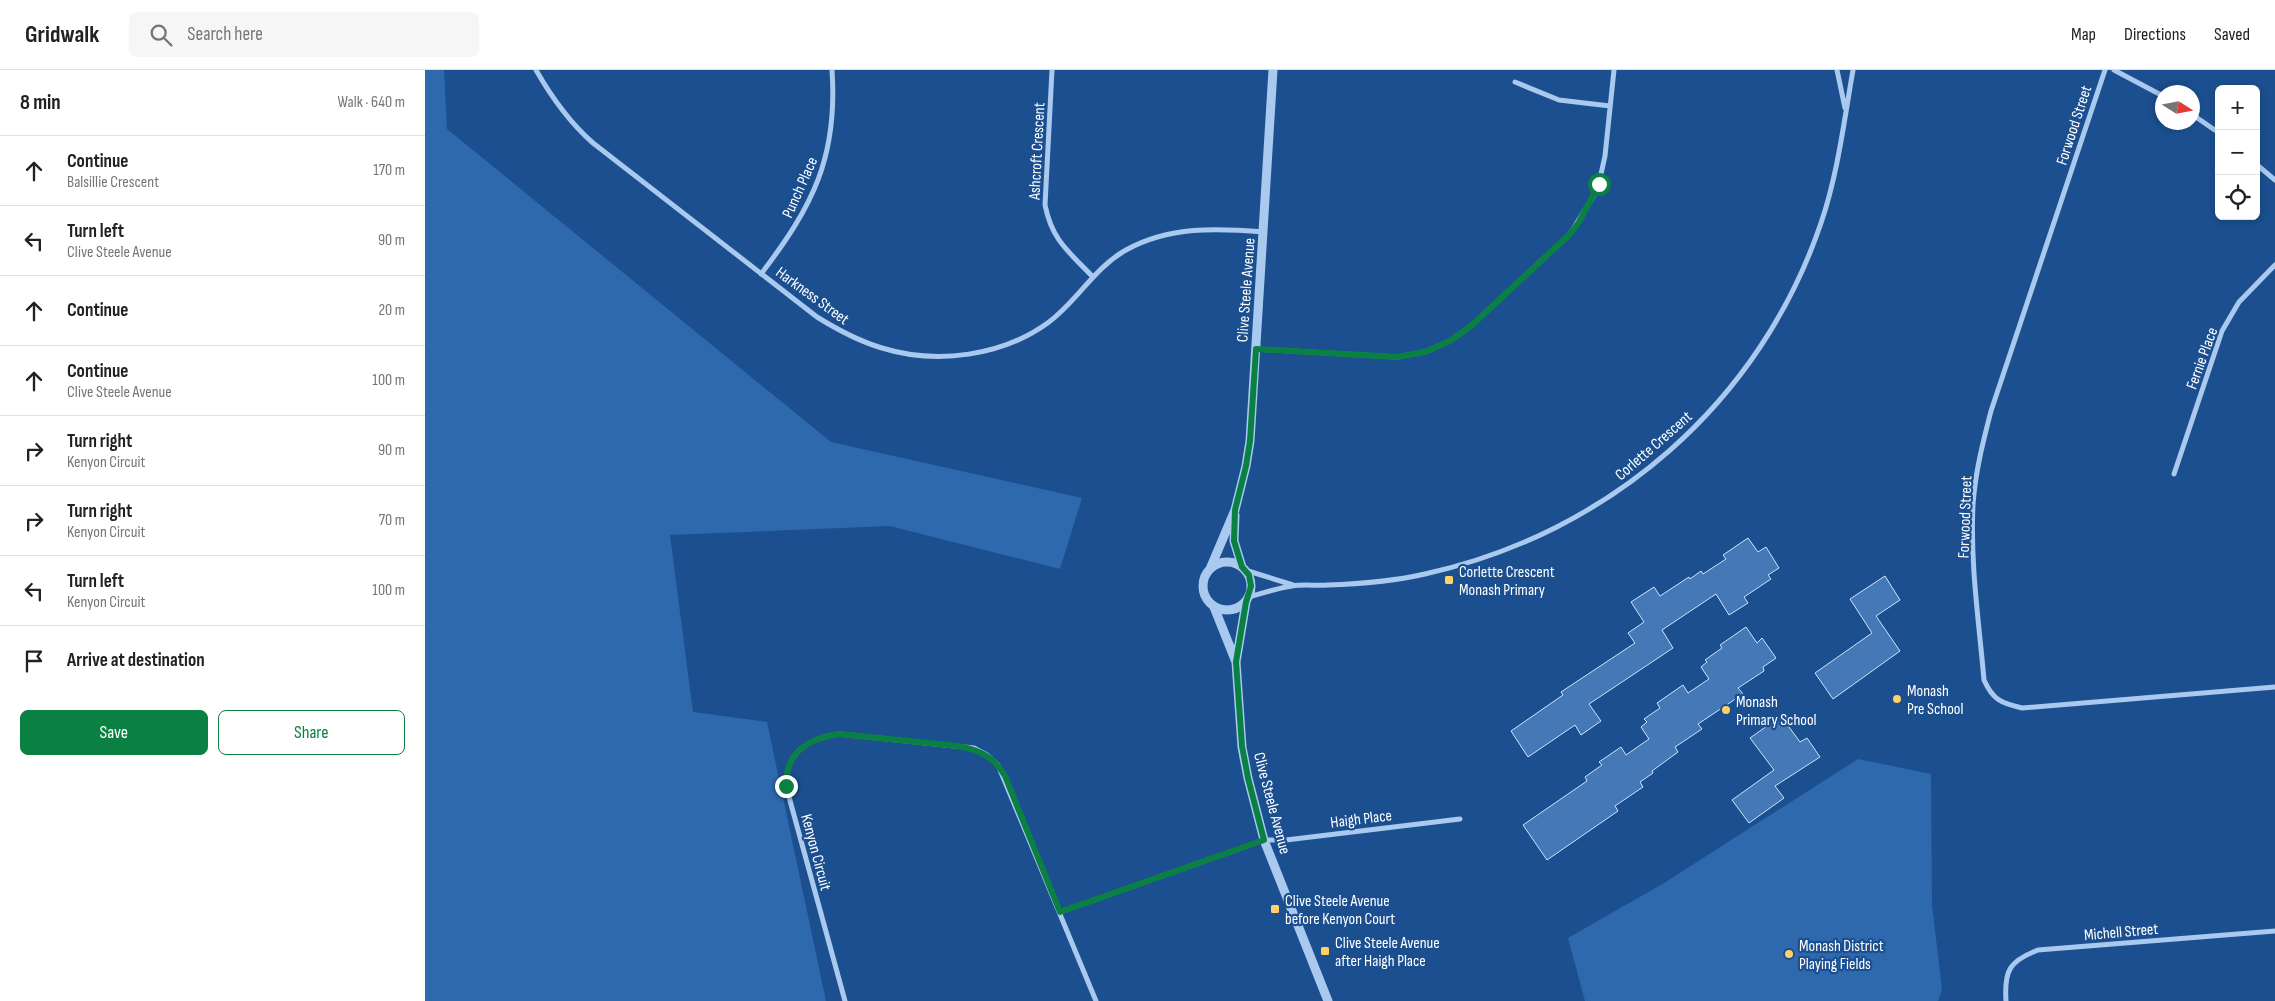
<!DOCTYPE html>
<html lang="en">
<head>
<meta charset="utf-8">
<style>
	:root { --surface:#fff; --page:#f6f6f6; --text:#222; --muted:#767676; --line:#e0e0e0; --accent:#0b8043 }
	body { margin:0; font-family:"Sofia Sans Condensed",sans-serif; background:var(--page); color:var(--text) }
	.controls { position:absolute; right:15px; top:15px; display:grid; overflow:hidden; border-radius:8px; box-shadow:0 2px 8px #0003 }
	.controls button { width:45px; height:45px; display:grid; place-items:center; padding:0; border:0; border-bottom:1px solid var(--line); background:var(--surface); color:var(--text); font:25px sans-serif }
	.compass { position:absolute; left:1730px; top:15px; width:45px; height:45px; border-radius:50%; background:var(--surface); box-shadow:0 2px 8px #0003; rotate:101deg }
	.stop { position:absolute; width:15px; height:15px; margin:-11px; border:4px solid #0b8043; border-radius:50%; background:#fff }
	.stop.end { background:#0b8043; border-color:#fff; box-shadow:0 1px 5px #0008 }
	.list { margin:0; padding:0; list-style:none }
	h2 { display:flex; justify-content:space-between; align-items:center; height:65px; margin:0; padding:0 20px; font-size:21px }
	h2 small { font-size:16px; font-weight:400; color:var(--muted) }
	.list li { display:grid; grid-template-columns:32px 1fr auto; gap:15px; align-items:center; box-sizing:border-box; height:70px; padding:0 20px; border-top:1px solid var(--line) }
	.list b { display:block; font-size:19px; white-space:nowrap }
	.list p { margin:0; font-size:16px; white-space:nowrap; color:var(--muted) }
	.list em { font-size:16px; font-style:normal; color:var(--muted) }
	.actions { display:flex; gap:10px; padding:15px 20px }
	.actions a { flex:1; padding:11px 0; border:1px solid var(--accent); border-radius:8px; text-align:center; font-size:18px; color:var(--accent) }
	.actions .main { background:var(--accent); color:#fff }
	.icon { flex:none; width:28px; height:28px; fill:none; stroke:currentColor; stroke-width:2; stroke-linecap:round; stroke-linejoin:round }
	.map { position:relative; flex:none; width:1850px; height:931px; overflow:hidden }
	header { display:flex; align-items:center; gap:30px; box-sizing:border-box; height:70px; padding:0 25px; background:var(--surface); border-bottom:1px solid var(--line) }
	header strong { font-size:24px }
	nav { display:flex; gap:28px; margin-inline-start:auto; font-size:18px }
	.search { width:350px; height:45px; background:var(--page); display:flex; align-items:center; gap:12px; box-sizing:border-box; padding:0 18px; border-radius:8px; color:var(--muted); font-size:19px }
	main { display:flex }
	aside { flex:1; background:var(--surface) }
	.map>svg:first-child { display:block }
</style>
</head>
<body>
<header>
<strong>Gridwalk</strong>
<div class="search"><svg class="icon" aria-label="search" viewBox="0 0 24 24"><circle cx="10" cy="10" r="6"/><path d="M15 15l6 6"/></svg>Search here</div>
<nav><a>Map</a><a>Directions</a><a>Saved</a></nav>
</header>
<main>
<aside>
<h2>8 min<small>Walk · 640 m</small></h2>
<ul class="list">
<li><svg class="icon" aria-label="ahead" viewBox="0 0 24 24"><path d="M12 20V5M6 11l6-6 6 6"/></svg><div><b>Continue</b><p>Balsillie Crescent</p></div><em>170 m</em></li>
<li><svg class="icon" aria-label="left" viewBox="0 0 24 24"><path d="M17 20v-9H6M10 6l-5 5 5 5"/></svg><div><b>Turn left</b><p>Clive Steele Avenue</p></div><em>90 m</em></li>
<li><svg class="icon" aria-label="ahead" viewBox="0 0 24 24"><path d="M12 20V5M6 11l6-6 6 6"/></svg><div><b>Continue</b></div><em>20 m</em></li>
<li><svg class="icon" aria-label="ahead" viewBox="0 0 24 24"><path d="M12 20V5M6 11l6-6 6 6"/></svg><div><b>Continue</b><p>Clive Steele Avenue</p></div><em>100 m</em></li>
<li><svg class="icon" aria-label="right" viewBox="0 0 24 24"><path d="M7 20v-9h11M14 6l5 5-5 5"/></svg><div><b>Turn right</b><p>Kenyon Circuit</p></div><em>90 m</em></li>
<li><svg class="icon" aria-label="right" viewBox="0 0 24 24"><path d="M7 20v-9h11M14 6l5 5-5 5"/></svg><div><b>Turn right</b><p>Kenyon Circuit</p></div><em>70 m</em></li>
<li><svg class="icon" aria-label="left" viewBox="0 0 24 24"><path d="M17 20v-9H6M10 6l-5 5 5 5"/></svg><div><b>Turn left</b><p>Kenyon Circuit</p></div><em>100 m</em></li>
<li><svg class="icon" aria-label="arrive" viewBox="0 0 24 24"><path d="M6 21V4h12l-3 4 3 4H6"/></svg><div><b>Arrive at destination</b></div></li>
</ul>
<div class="actions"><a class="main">Save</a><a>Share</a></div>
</aside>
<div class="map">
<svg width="1850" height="931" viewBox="0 0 1850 931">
	<rect width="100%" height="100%" fill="#1b4f8f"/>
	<path fill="#2e69ad" d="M0,0h19l3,59 384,313 251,56 -22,71 -170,-43 -220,9 23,177 74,10 59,279h-401z
		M1433,689l73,15 1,131 10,84 -4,12h-353l-17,-63 96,-55z"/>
	<path fill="#4478b7" stroke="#cfe3fa" d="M1323,468l10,14 8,-5 13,21 -11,7 3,4 -27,18 4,6 -19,12 -13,-21 -54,36 11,18 -84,56 12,17 -20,14 -6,-10 -47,32 -17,-26 52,-36 -2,-3 74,-49 -7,-10 16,-11 -13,-20 23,-15 6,9 29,-19 1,2 11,-8 2,3 23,-15 -3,-4z
		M1460,506l15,24 -24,16 24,35 -67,48 -18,-26 57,-40 -22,-34z
		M1321,557l11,16 5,-5 14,20 -13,9 1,4 -26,17 5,6 -45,30 4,5 -27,18 3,5 -26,19 1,2 -13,9 3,5 -28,19 3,5 -71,49 -24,-35 64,-44 -2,-4 17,-12 -3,-3 22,-15 5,8 23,-16 -8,-12 6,-5 -3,-3 16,-11 -3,-5 26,-18 5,8 21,-14 -8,-12 6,-5 -2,-2 17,-12 -2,-3z
		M1356,646l19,26 7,-4 13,19 -45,29 9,12 -35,25 -17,-23 42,-30 -24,-32z"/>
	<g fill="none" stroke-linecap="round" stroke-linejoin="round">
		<path stroke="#a9c9ee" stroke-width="5" d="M111,0c16,28 33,52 57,73l224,174c21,13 41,24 65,31 55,17 121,8 167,-26 29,-22 45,-54 77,-72 43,-24 91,-22 138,-18
			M627,0l-7,135c7,35 23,46 47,71
			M1412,0l8,38
			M1680,0l-114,341c-8,31 -16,62 -18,94 -3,58 6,117 11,175 9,20 17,23 38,28l253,-21
			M1689,0l49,26
			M1090,12l44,18 51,6
			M1768,45l26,18
			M1831,94l19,16
			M336,204c52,-68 77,-117 71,-204
			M831,279l141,8 28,-5 25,-11 21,-15 99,-92 23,-37 6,-14 6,-27 9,-86
			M1749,404l48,-143 17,-29 36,-37
			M820,500l48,15
			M824,527c14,-4 29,-9 43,-11 12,-2 24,0 36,-1 32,-1 66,-4 97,-11 185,-41 335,-171 396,-351 17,-50 23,-102 32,-153
			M635,842l204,-72h22l174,-21
			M420,931l-59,-215c-1,-34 24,-48 53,-52l135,14 13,7 11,10 98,236
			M1581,931c-2,-30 3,-40 32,-51l237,-19"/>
		<path stroke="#a9c9ee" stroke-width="9" d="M810,445l-1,26 8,26
			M778 516a24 24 0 1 1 48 0a24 24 0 1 1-48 0Z
			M785,499l25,-59 11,-44 4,-25 23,-371
			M821,532l-10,60 6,85 6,31 16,62 64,161
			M789,537l22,55"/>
	</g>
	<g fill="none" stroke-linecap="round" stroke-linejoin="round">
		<path stroke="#0b8043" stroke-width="6" d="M361,716c-1,-34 24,-48 53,-52l119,12c22,4 36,11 47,30l55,136 204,-72 -16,-62 -6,-32 -6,-84 10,-60 5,-16 -2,-11 -7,-8 -8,-26 1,-31 11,-44 4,-25 6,-92 141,8 28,-5 25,-11 21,-15 99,-92 9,-12 20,-38"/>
	</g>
	<g fill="#ffd166" stroke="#1b4f8f" stroke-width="2">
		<rect x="1019" y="505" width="10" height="10" rx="2.5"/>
		<circle cx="1472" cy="629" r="5"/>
		<circle cx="1301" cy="640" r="5"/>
		<rect x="845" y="834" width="10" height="10" rx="2.5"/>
		<rect x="895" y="876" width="10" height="10" rx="2.5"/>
		<circle cx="1364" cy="884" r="5"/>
	</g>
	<g text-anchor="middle" stroke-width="4.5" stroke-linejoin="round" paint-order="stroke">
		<g font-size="16" fill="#fff" stroke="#1b4f8f">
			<text transform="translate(1648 55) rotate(-72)" y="6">Forwood Street</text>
			<text transform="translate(611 81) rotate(-87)" y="6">Ashcroft Crescent</text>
			<text transform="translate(374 117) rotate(-66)" y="6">Punch Place</text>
			<text transform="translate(820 220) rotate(-86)" y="6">Clive Steele Avenue</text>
			<text transform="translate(388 225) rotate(36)" y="6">Harkness Street</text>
			<text transform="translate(1776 288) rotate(-70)" y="6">Fernie Place</text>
			<text transform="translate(1228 375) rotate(-41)" y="6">Corlette Crescent</text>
			<text transform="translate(1539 447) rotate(-88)" y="6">Forwood Street</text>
			<text transform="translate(848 733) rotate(75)" y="6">Clive Steele Avenue</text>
			<text transform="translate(936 748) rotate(-7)" y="6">Haigh Place</text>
			<text transform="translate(392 782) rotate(75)" y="6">Kenyon Circuit</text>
			<text transform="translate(1696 861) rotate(-5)" y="6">Michell Street</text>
		</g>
		<g font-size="16" fill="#fff" stroke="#1b4f8f" text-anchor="start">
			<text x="1034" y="507">Corlette Crescent<tspan x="1034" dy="18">Monash Primary</tspan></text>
			<text x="1482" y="626">Monash<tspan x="1482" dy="18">Pre School</tspan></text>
			<text x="1311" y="637">Monash<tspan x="1311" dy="18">Primary School</tspan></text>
			<text x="860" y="836">Clive Steele Avenue<tspan x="860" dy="18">before Kenyon Court</tspan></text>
			<text x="910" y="878">Clive Steele Avenue<tspan x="910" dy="18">after Haigh Place</tspan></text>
			<text x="1374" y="881">Monash District<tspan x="1374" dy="18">Playing Fields</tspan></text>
		</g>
	</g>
</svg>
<div class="controls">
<button>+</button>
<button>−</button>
<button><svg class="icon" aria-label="locate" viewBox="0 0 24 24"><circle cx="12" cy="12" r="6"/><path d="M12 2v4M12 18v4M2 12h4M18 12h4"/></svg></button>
</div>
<svg class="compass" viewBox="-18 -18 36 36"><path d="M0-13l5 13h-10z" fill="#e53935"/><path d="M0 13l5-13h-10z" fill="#767676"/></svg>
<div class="stop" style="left:1174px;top:114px"></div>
<div class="stop end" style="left:361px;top:716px"></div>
</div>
</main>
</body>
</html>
